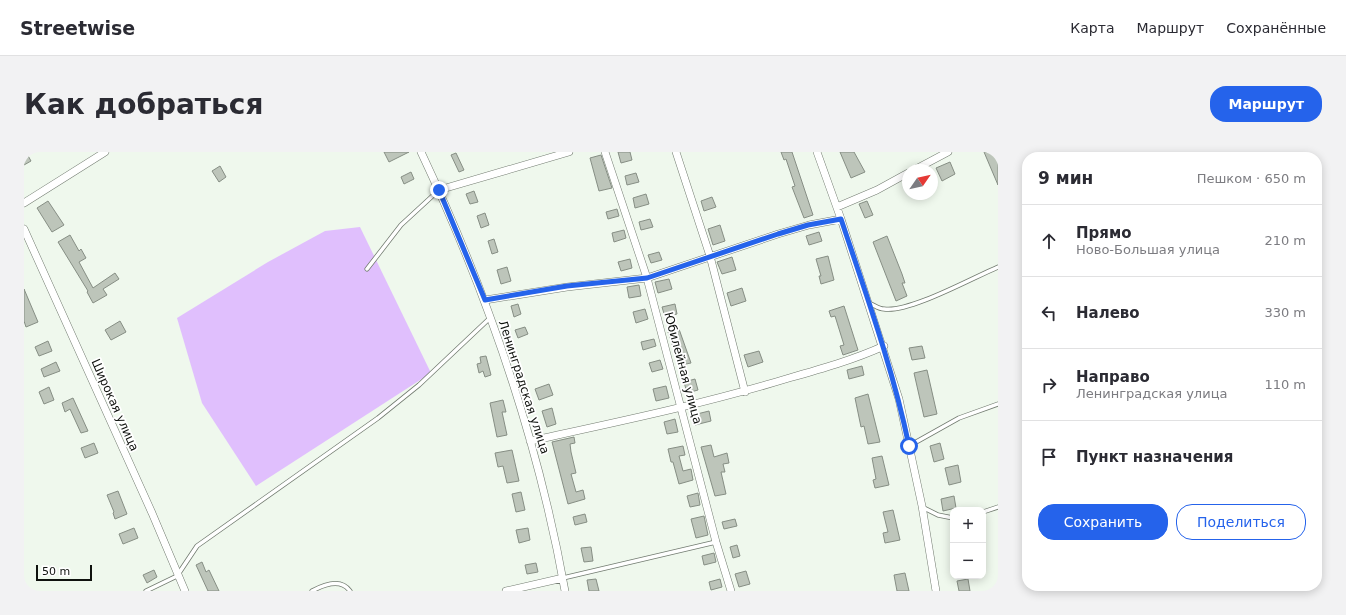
<!DOCTYPE html>
<html lang="ru">
<head>
<meta charset="utf-8">
<style>
	:root { --surface:#fff; --page:#f2f2f3; --text:#2b2b33; --muted:#7c7c81; --line:#e1e1e2; --accent:#2563eb }
	body { margin:0; font-family:"DejaVu Sans",sans-serif; background:var(--page); color:var(--text) }
	.controls { position:absolute; right:12px; bottom:12px; display:grid; overflow:hidden; border-radius:8px; box-shadow:0 2px 10px #0003 }
	.controls button { width:36px; height:36px; display:grid; place-items:center; padding:0; border:0; border-bottom:1px solid var(--line); background:var(--surface); color:var(--text); font:20px sans-serif }
	.compass { position:absolute; left:878px; top:12px; width:36px; height:36px; border-radius:50%; background:var(--surface); box-shadow:0 2px 10px #0003; rotate:56deg }
	.scale { position:absolute; left:12px; bottom:10px; width:56px; box-sizing:border-box; padding-left:4px; border:2px solid #0f120e; border-top:0; font-size:11px; line-height:14px; white-space:nowrap; color:#0f120e; -webkit-text-stroke:3px #fff; paint-order:stroke }
	.stop { position:absolute; width:12px; height:12px; margin:-9px; border:3px solid #2563eb; border-radius:50%; background:#fff }
	.stop.end { background:#2563eb; border-color:#fff; box-shadow:0 1px 4px #0008 }
	.list { margin:0; padding:0; list-style:none }
	h2 { display:flex; justify-content:space-between; align-items:center; height:52px; margin:0; padding:0 16px; font-size:17px }
	h2 small { font-size:13px; font-weight:400; color:var(--muted) }
	.list li { display:grid; grid-template-columns:26px 1fr auto; gap:12px; align-items:center; box-sizing:border-box; height:72px; padding:0 16px; border-top:1px solid var(--line) }
	.list b { display:block; font-size:15px; white-space:nowrap }
	.list p { margin:0; font-size:13px; white-space:nowrap; color:var(--muted) }
	.list em { font-size:13px; font-style:normal; color:var(--muted) }
	.actions { display:flex; gap:8px; padding:12px 16px }
	.actions a { flex:1; padding:9px 0; border:1px solid var(--accent); border-radius:16px; text-align:center; font-size:14px; color:var(--accent) }
	.actions .main { background:var(--accent); color:#fff }
	.icon { flex:none; width:22px; height:22px; fill:none; stroke:currentColor; stroke-width:2; stroke-linecap:round; stroke-linejoin:round }
	.map { position:relative; flex:none; width:974px; height:439px; overflow:hidden; border-radius:16px }
	header { display:flex; align-items:center; gap:24px; box-sizing:border-box; height:56px; padding:0 20px; background:var(--surface); border-bottom:1px solid var(--line) }
	header strong { font-size:19px }
	nav { display:flex; gap:22px; margin-inline-start:auto; font-size:14px }
	.intro { display:flex; align-items:center; justify-content:space-between; box-sizing:border-box; height:96px; padding:0 24px }
	h1 { margin:0; font-size:28px }
	.button { padding:10px 18px; border-radius:16px; background:var(--accent); color:#fff; font-size:14px; font-weight:700 }
	main { display:flex; gap:24px; padding:0 24px }
	aside { flex:1; background:var(--surface); border-radius:16px; box-shadow:0 2px 10px #0003 }
	.map>svg:first-child { display:block }
</style>
</head>
<body>
<header>
<strong>Streetwise</strong>
<nav><a>Карта</a><a>Маршрут</a><a>Сохранённые</a></nav>
</header>
<div class="intro"><h1>Как добраться</h1><a class="button">Маршрут</a></div>
<main>
<div class="map">
<svg width="974" height="439" viewBox="0 0 974 439">
	<rect width="100%" height="100%" fill="#eff8ed"/>
	<path fill="#e0bffd" d="M336,75l71,146 -175,113 -54,-83 -25,-85 91,-56 57,-31z"/>
	<path fill="#bdc5ba" stroke="#868e84" d="M0,0h2l5,9 -7,4z
		M360,0h25l-20,10z
		M594,0h12l2,8 -11,3z
		M757,0h11l21,63 -9,3 -12,-31 3,-1 -9,-27 -2,1z
		M816,0h14l11,20 -14,6z
		M960,0h11l3,8v25z
		M432,1l8,17 -5,2 -8,-17z
		M577,3l11,33 -13,3 -9,-33z
		M926,10l5,12 -13,7 -6,-13z
		M196,14l6,11 -7,5 -7,-11z
		M387,20l3,7 -10,5 -3,-7z
		M612,21l3,9 -12,3 -2,-9z
		M450,39l4,11 -8,2 -4,-10z
		M622,42l3,10 -14,4 -2,-10z
		M688,45l4,10 -12,4 -3,-10z
		M24,49l16,24 -12,7 -15,-24z
		M843,49l6,14 -8,3 -6,-14z
		M593,57l2,7 -11,3 -2,-7z
		M461,61l4,12 -8,3 -4,-12z
		M626,67l3,8 -12,3 -2,-8z
		M696,73l5,16 -12,4 -5,-16z
		M600,78l2,8 -12,4 -2,-9z
		M795,80l3,9 -13,4 -3,-9z
		M46,83l9,16 2,-2 5,9 -7,4 14,26 22,-15 4,6 -16,10 4,6 -14,8 -6,-11 1,-1 -30,-49z
		M863,84l15,38 3,9h-3l5,13 -11,5 -23,-59z
		M470,87l4,13 -6,2 -4,-13z
		M635,100l3,8 -11,3 -3,-8z
		M804,104l6,24 -13,4 -2,-8h2l-5,-17z
		M708,105l4,13 -14,4 -5,-12z
		M606,107l2,9 -11,3 -3,-9z
		M483,115l4,14 -10,3 -4,-14z
		M645,127l3,10 -14,4 -3,-11z
		M615,133l2,11 -12,2 -2,-11z
		M718,136l4,13 -15,5 -4,-13z
		M0,137l14,33 -12,5 -2,-6z
		M494,152l3,10 -7,3 -3,-11z
		M651,152l2,10 -12,3 -3,-10z
		M820,154l14,44 -15,5 -3,-9 4,-1 -9,-29 -4,1 -2,-6z
		M621,157l3,10 -12,4 -3,-11z
		M96,169l6,11 -15,8 -6,-10z
		M501,175l3,7 -10,4 -3,-8z
		M655,177l12,34 -10,2 -4,-19 -4,1 -5,-15z
		M630,187l2,7 -13,4 -2,-8z
		M24,189l4,10 -13,5 -4,-9z
		M898,194l3,12 -13,2 -3,-12z
		M735,199l4,11 -15,5 -4,-12z
		M462,204l5,19 -6,2 -2,-6 -4,2 -2,-9 4,-1 -1,-6z
		M636,208l3,9 -11,3 -3,-9z
		M32,210l4,9 -16,6 -3,-8z
		M838,214l2,9 -15,4 -2,-9z
		M903,218l10,44 -13,3 -10,-44z
		M671,227l3,11 -11,3 -3,-11z
		M525,232l4,11 -14,5 -4,-11z
		M642,234l3,12 -13,3 -3,-12z
		M25,235l5,13 -10,4 -5,-12z
		M844,242l12,48 -12,2 -4,-18 -3,1 -6,-29z
		M49,246l15,33 -7,2 -11,-24 -5,3 -3,-9z
		M479,248l3,12h-4l5,23 -10,2 -7,-34z
		M528,256l4,16 -9,3 -5,-16z
		M685,259l2,10 -16,4 -2,-10z
		M651,267l3,13 -11,2 -3,-12z
		M550,285l1,6 -5,1 1,8 5,21 -5,1 5,18 7,-2 2,9 -17,5 -16,-62z
		M70,291l4,10 -13,5 -4,-10z
		M916,291l4,16 -10,3 -4,-16z
		M687,293l3,12 13,-4 2,10 -6,1 2,8h-4l5,22 -11,2 -14,-49z
		M659,294l2,9 -6,1 4,15 8,-2 2,11 -14,4 -6,-22h-2l-3,-13z
		M488,298l7,31 -12,2 -4,-17 -5,1 -3,-14z
		M858,304l7,29 -14,3 -2,-8 3,-1 -4,-21z
		M934,313l3,17 -12,3 -4,-17z
		M94,339l9,23 -12,5 -2,-6 1,-1 -7,-17z
		M497,340l4,18 -9,2 -4,-18z
		M674,341l2,12 -10,2 -3,-11z
		M930,344l2,12 -13,3 -2,-12z
		M869,358l7,30 -15,3 -2,-10 5,-1 -5,-20z
		M561,362l2,8 -12,3 -2,-8z
		M680,364l4,19 -12,3 -5,-19z
		M711,367l2,7 -13,3 -2,-7z
		M110,376l4,10 -15,6 -4,-10z
		M504,376l2,12 -11,3 -3,-13z
		M713,393l3,11 -7,2 -3,-11z
		M567,395l2,14 -9,1 -3,-14z
		M690,401l2,9 -12,3 -2,-9z
		M178,410l4,10 3,-2 10,21h-11l-12,-26z
		M512,411l2,9 -11,2 -2,-9z
		M130,418l3,7 -10,6 -4,-8z
		M722,419l4,13 -11,3 -4,-13z
		M881,421l4,18h-12l-3,-16z
		M572,427l3,12h-10l-2,-11z
		M696,427l2,8 -11,3 -2,-8z
		M944,427l2,12h-11l-2,-10z"/>
	<g fill="none" stroke-linecap="round" stroke-linejoin="round">
		<g stroke="#737c71" stroke-width="5">
			<path id="service" d="M343,117l34,-44 38,-35
				M845,151c5,2 10,6 15,6 25,4 88,-31 114,-42
				M885,294l50,-28 39,-14
				M898,355l16,8 15,3
				M959,360l15,-5
				M539,426l153,-36
				M122,439l31,-15 20,-30 181,-128 41,-33 71,-67
				M288,439c11,-6 29,-13 38,0"/>
		</g>
		<g stroke="#737c71" stroke-width="8">
			<path id="minor" d="M397,0c66,140 117,287 144,439
				M581,0l42,126 69,264 15,49
				M652,0l34,104 35,136
				M793,0l24,67 58,180 23,107 14,85
				M890,18l34,-18
				M415,38l130,-38
				M0,51l81,-51
				M813,55l40,-17 31,-17
				M0,77l128,284 33,78
				M461,148l82,-13 80,-9 131,-44 31,-9 32,-6
				M506,289c87,-19 174,-37 259,-63 32,-9 64,-18 95,-32
				M482,439l57,-13"/>
		</g>
		<use href="#service" stroke="#fff" stroke-width="3.5"/>
		<use href="#minor" stroke="#fff" stroke-width="7"/>
	</g>
	<g fill="none" stroke-linecap="round" stroke-linejoin="round">
		<path stroke="#2563eb" stroke-width="5" d="M415,38l46,110 82,-14 80,-8 131,-44 30,-9 33,-6c25,75 52,150 68,227"/>
	</g>
	<g text-anchor="middle" stroke-width="3.5" stroke-linejoin="round" paint-order="stroke">
		<g font-size="12" fill="#0f120e" stroke="#fff">
			<text transform="translate(659 216) rotate(75)" y="4">Юбилейная улица</text>
			<text transform="translate(500 235) rotate(72)" y="4">Ленинградская улица</text>
			<text transform="translate(91 253) rotate(66)" y="4">Широкая улица</text>
		</g>
	</g>
</svg>
<div class="controls">
<button>+</button>
<button>−</button>
</div>
<svg class="compass" viewBox="-18 -18 36 36"><path d="M0-13l5 13h-10z" fill="#e53935"/><path d="M0 13l5-13h-10z" fill="#7c7c81"/></svg>
<div class="scale">50 m</div>
<div class="stop" style="left:885px;top:294px"></div>
<div class="stop end" style="left:415px;top:38px"></div>
</div>
<aside>
<h2>9 мин<small>Пешком · 650 m</small></h2>
<ul class="list">
<li><svg class="icon" aria-label="ahead" viewBox="0 0 24 24"><path d="M12 20V5M6 11l6-6 6 6"/></svg><div><b>Прямо</b><p>Ново-Большая улица</p></div><em>210 m</em></li>
<li><svg class="icon" aria-label="left" viewBox="0 0 24 24"><path d="M17 20v-9H6M10 6l-5 5 5 5"/></svg><div><b>Налево</b></div><em>330 m</em></li>
<li><svg class="icon" aria-label="right" viewBox="0 0 24 24"><path d="M7 20v-9h11M14 6l5 5-5 5"/></svg><div><b>Направо</b><p>Ленинградская улица</p></div><em>110 m</em></li>
<li><svg class="icon" aria-label="arrive" viewBox="0 0 24 24"><path d="M6 21V4h12l-3 4 3 4H6"/></svg><div><b>Пункт назначения</b></div></li>
</ul>
<div class="actions"><a class="main">Сохранить</a><a>Поделиться</a></div>
</aside>
</main>
</body>
</html>
